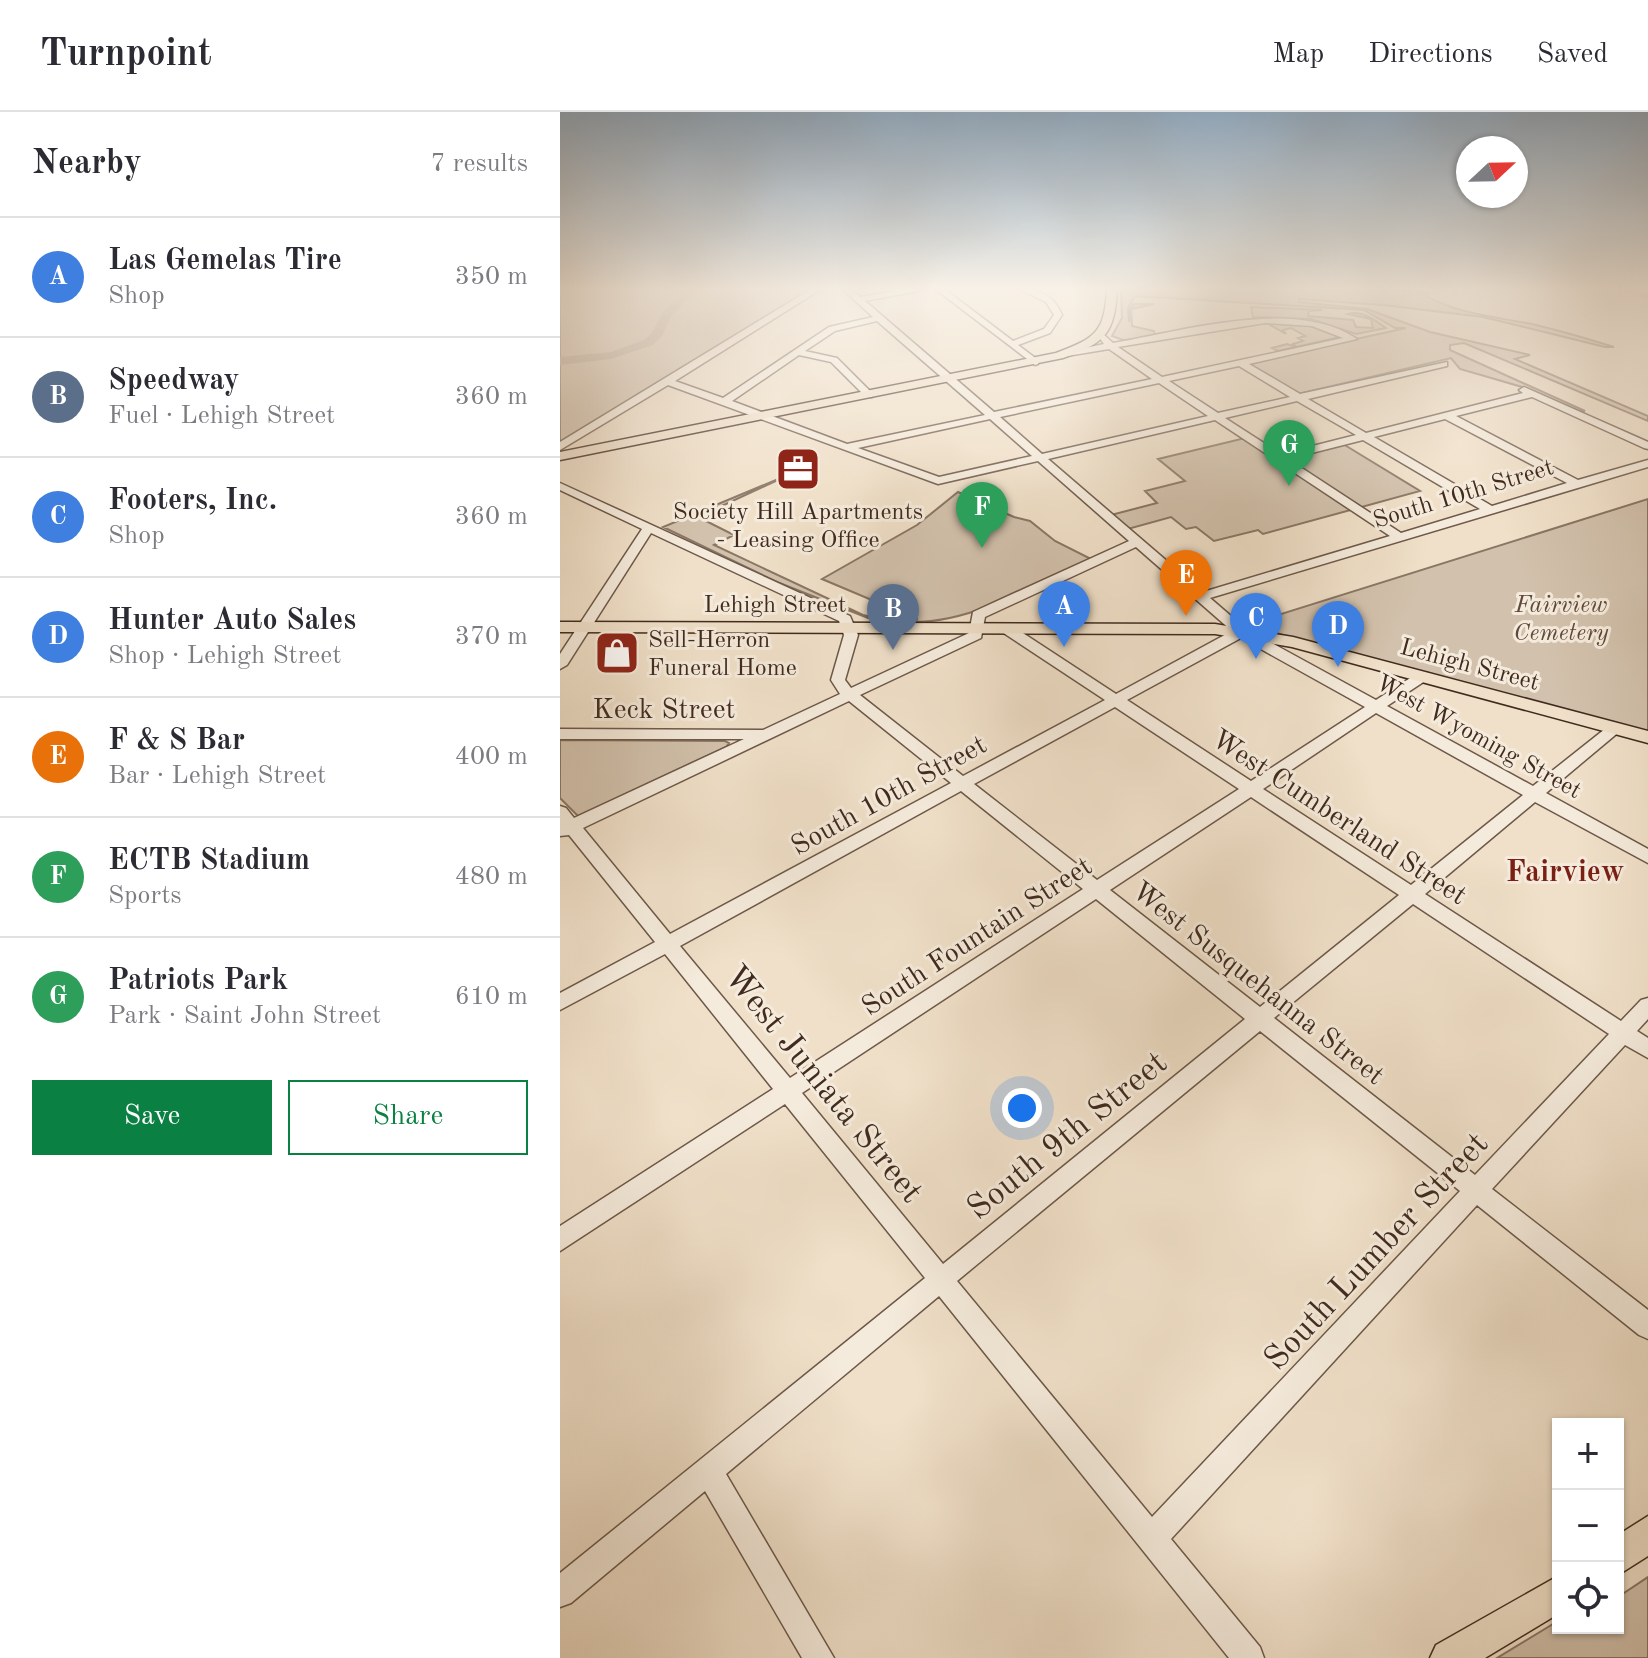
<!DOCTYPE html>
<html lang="en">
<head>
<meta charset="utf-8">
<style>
	:root { --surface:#fff; --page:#f2f2f3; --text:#2b2b33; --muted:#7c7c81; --line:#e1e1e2; --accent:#0b8043 }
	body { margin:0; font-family:"Old Standard TT",serif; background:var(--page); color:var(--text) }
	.controls { position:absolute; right:24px; bottom:24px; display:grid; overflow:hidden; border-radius:0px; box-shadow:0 2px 6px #0004 }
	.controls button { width:72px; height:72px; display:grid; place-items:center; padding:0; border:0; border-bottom:2px solid var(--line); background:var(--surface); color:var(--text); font:40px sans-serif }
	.compass { position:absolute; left:896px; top:24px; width:72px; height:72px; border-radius:50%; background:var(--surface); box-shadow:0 2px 6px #0004; rotate:68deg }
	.you { position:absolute; left:462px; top:996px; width:28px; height:28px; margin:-20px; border:6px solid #fff; border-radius:50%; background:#1a73e8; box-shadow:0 0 0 12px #1a73e833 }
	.badge { display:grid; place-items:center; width:52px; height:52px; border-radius:50%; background:var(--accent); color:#fff; font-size:26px; font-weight:700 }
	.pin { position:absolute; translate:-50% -66px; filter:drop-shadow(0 2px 4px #0008) }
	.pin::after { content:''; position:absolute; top:42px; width:28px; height:24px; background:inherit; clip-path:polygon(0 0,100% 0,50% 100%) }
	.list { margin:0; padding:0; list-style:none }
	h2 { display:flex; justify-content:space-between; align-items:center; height:104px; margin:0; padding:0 32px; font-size:34px }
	h2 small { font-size:26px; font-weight:400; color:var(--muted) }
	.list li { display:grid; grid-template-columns:52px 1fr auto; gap:24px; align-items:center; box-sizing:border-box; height:120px; padding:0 32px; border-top:2px solid var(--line) }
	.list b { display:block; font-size:30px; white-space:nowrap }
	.list p { margin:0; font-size:26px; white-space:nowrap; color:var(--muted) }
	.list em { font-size:26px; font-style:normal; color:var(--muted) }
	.actions { display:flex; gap:16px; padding:24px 32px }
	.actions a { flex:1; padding:18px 0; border:2px solid var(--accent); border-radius:0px; text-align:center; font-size:28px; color:var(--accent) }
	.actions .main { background:var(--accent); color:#fff }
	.icon { flex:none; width:44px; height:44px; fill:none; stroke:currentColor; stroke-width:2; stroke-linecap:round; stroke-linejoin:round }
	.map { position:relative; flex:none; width:1088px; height:1546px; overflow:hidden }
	header { display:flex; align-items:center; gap:48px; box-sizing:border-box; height:112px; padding:0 40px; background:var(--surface); border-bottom:2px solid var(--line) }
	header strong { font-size:38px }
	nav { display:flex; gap:44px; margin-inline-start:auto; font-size:28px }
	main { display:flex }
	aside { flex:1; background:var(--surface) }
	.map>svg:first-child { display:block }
</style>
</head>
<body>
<header>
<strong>Turnpoint</strong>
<nav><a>Map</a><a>Directions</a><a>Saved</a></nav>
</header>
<main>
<aside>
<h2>Nearby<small>7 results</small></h2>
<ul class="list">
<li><span class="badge" style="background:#3f7fe0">A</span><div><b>Las Gemelas Tire</b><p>Shop</p></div><em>350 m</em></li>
<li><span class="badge" style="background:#5c6f8a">B</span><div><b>Speedway</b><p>Fuel · Lehigh Street</p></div><em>360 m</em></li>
<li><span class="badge" style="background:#3f7fe0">C</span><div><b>Footers, Inc.</b><p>Shop</p></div><em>360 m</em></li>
<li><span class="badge" style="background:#3f7fe0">D</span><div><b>Hunter Auto Sales</b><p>Shop · Lehigh Street</p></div><em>370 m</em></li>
<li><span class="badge" style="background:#e8710a">E</span><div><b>F &amp; S Bar</b><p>Bar · Lehigh Street</p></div><em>400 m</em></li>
<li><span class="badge" style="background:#2e9e5b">F</span><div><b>ECTB Stadium</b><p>Sports</p></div><em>480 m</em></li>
<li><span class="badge" style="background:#2e9e5b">G</span><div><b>Patriots Park</b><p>Park · Saint John Street</p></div><em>610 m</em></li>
</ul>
<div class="actions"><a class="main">Save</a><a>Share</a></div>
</aside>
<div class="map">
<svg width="1088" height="1546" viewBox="0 0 1088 1546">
	<rect width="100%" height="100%" fill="#f0e0c9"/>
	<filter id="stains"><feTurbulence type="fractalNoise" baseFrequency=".0025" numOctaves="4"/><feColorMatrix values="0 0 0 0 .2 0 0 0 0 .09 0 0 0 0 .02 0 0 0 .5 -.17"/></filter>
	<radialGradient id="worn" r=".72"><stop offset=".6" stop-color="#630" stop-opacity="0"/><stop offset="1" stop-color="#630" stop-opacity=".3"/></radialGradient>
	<path fill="#d2c1ac" stroke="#8a7665" stroke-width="2" d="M0,176h254l-254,155z
		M561,176h260l47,5 -1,3c32,19 73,21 109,29 26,6 52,14 78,22h-9l-122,-30 -100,-12 -84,-6v3l68,7 63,23 100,23 -15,4 133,57v5l-184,-78 -14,2v5l135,61h-6l-50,-22 -69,-20 -9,-11 -153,36 -51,-31 159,-35h-11l-31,-18 -229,-14 -7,12 1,14 1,-13 4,-5h20l-23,5 1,17 22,5 1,5 -29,5 -14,-5 10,-18z
		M691,195l71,3 -13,1 -1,5 45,4 3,7 17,1 -2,-9 -23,-5c13,-4 27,6 38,14l-30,6 -45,-15 -58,-2z
		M705,210l40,2 35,13 -62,14 -6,-3 15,-4 9,3 -3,-3 10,-3 -5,-3 7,-2 -14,-8 -8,2 3,4z
		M685,326l33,22 65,-16 77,47 -157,43 -5,-4 -44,11 -18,-14 -10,2 -15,-12 -43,12 -17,-14 46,-12 -12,-12 40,-10 -27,-22z
		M235,360l-97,45 36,18 -20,10 149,70 13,3h-8l-91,-36 -114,-55z
		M398,380l56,25 16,4 25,20 36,18c-55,25 -114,62 -175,63l1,-3 -95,-40 95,-54z
		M1088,387v233l-402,-107z
		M0,628l165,1 4,2 -3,4 -148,69 -18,-18z
		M1088,1465v81h-151l61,-37v7h60v-31z"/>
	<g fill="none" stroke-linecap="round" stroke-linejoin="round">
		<path fill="#b4a28f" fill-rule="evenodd" d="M128,176h12l-29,28 -9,20 -9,9 -42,14 -51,6v-8l51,-5 33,-12 7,-6 12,-22z
			M1054,176l34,5v6l-33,-9z"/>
		<g stroke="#6d5849" stroke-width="3">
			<path id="minor" d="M253,176h10l-148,93 48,17 106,-71 44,-10 -32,-29h9l10,9 54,-9h20l-69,13 129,111 158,-33 -43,-30 -42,7 -5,-3 42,-9 -7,-10h6l10,9c70,-12 182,-46 244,-4l-108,25 51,30 147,-32v4l-139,33 58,34 157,-40 -4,-3 5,-3 124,55v7l-4,-1 -112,-51 -76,19 122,64 70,-20v7l-438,131 36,31 130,71 42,-27h10v6l-41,27 146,80 77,-61h10l3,3 -3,3 -74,62 102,56v14l-113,-61 -110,92 196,127 20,-21 7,-2v21l-11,12 11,7v20l-23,-13 -133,144 156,121v29l-9,-4 -162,-130 -306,334 89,108 4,11h-35l-290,-362 -213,178 108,184h-32l-97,-167 -134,112 -11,4v-34l365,-295 -140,-174 -225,147v-25l213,-137 -108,-135 -105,56v-17l95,-51 -86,-107 -9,1v-30l6,2 8,10 170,-79h-184v-10l203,1 77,-36 -9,-14 13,-45 -5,-14 -188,-88 -84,132 -7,4v-15l82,-125 -82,-39v-7l290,133 8,19 -13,45 6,8 118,-55 4,-21 156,-71 -91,-80 -100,23 -270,-99 -108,65v-8zM317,209l108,94 -138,29 -115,-43 67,-46 32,7 35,35h6v-4l-35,-35 -32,-7 30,-20zM705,211l47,3 31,12 -181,39 -44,-30zM679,254l51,31 -72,16 -49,-32zM599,271l49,33 -166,38 -42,-37zM737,289l59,34 -75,19 -56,-36zM430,307l42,37 -93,21 -81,-29zM885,307l122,64 -75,23 -118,-69zM655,308l175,116 -187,56 -155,-133zM803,328l117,69 -79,24 -113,-74zM576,435l96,84 -116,63 -107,-70h-10v6l106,70 -142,76 -103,-81 121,-57 4,-21zM681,526l124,69 -114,74 -124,-81zM289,589l102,82 -281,151 -87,-106zM555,595l124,82 -142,91 -123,-96zM816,601l147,82 -112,90 -148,-96zM401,679l122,98 -293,189 -110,-132zM691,685l148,98 -139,112 -150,-117zM536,787l149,120 -302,245 -141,-171zM853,792l196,130 -134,141 -201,-157zM700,919l200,160 -308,326 -195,-236z
				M374,176h9l70,53 31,-12 10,-14 -8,-13 -29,-14c21,0 37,7 45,27l-12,18 -32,12 20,15v4l-3,1z"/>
		</g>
		<g stroke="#412b1e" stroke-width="3">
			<path id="major" d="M547,176h10c-2,46 -12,55 -54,70l-503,102v-8l496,-99c40,-15 49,-21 51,-65z
				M0,510l655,2 78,13 355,94v12l-356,-96 -77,-13 -655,-2z
				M1088,1404v40l-30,19v-40z
				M998,1464v38l-73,44h-55l6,-13z"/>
		</g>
		<use href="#minor" fill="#f5ebdc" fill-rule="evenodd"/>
		<use href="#major" fill="#f0e0c9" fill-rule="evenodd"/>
	</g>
	<linearGradient id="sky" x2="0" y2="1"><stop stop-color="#93adc4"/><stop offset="0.45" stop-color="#f8f1e7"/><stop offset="1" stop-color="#f8f1e7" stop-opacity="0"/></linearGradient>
	<rect width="1088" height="393" fill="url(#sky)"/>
	<defs>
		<g id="office-square" transform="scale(2.3)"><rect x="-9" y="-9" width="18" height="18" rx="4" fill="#8f2418" stroke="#f5ebdc"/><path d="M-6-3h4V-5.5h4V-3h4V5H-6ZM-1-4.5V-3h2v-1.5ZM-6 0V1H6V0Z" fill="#fff"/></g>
		<g id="shop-square" transform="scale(2.3)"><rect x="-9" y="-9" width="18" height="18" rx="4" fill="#8f2418" stroke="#f5ebdc"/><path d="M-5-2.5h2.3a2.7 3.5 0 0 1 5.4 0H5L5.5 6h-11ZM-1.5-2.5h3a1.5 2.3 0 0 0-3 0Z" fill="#fff"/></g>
	</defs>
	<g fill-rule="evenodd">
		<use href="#office-square" x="238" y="357"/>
		<use href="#shop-square" x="57" y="541"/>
	</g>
	<g text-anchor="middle" stroke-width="6" stroke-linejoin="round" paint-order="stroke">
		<g font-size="24" fill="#412b1e" stroke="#f5ebdc">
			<text transform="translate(903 381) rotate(-17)" y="8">South 10th Street</text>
			<text x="215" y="500">Lehigh Street</text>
			<text transform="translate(910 552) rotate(15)" y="8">Lehigh Street</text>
			<text transform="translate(919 624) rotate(29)" y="8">West Wyoming Street</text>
		</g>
		<g font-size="24" fill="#412b1e" stroke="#f5ebdc">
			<text x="238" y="407">Society Hill Apartments<tspan x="238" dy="28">- Leasing Office</tspan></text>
			<text x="88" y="535" text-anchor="start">Sell-Herron<tspan x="88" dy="28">Funeral Home</tspan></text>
		</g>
		<g font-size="24" font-style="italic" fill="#5e493a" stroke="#f5ebdc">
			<text x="1001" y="500">Fairview<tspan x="1001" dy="28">Cemetery</tspan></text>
		</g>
		<g font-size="28" fill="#412b1e" stroke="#f5ebdc">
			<text x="104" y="606">Keck Street</text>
			<text transform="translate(328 682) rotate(-29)" y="10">South 10th Street</text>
			<text transform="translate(780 704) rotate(33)" y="10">West Cumberland Street</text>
			<text transform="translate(416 823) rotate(-33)" y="10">South Fountain Street</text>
			<text transform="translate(699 870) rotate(38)" y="10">West Susquehanna Street</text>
		</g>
		<g font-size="30" font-weight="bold" fill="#7a1f14" stroke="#f5ebdc">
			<text x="1005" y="769">Fairview</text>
		</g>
		<g font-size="34" fill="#412b1e" stroke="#f5ebdc">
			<text transform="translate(265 971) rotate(51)" y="12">West Juniata Street</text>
			<text transform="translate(506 1022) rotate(-39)" y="12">South 9th Street</text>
			<text transform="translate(815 1138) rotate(-47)" y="12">South Lumber Street</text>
		</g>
	</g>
	<rect width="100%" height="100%" filter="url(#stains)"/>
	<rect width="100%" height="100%" fill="url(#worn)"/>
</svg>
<div class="controls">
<button>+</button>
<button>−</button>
<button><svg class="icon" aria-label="locate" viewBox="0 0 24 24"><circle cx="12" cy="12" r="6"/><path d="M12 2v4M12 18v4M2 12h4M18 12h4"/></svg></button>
</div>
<svg class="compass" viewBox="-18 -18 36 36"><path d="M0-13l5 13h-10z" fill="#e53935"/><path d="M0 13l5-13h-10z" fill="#7c7c81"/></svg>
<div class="you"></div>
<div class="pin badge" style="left:504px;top:535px;background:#3f7fe0">A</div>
<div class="pin badge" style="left:333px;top:538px;background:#5c6f8a">B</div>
<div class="pin badge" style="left:696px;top:547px;background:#3f7fe0">C</div>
<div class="pin badge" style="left:778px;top:555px;background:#3f7fe0">D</div>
<div class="pin badge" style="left:626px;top:504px;background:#e8710a">E</div>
<div class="pin badge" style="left:422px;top:436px;background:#2e9e5b">F</div>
<div class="pin badge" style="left:729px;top:374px;background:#2e9e5b">G</div>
</div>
</main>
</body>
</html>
